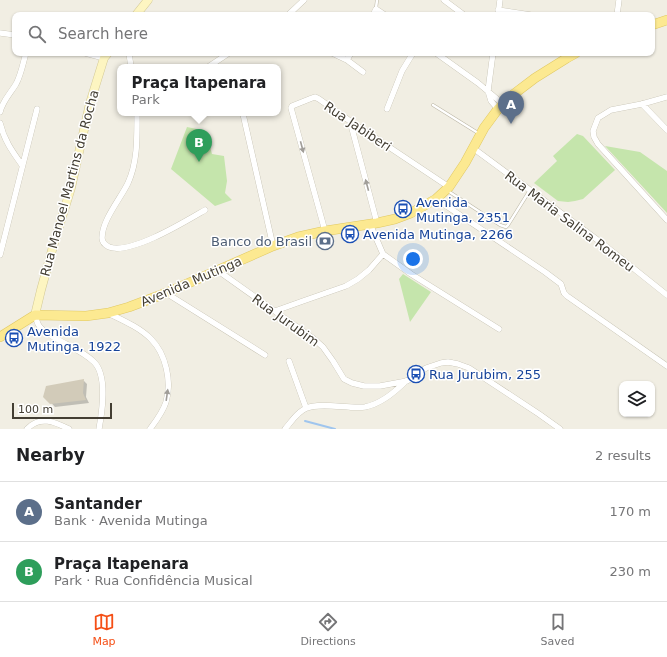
<!DOCTYPE html>
<html lang="en">
<head>
<meta charset="utf-8">
<style>
	:root { --surface:#fff; --page:#f2f2f2; --text:#202124; --muted:#757577; --line:#e0e0e0; --accent:#f54f16 }
	body { margin:0; font-family:"DejaVu Sans",sans-serif; background:var(--page); color:var(--text) }
	.controls { position:absolute; right:12px; bottom:12px; display:grid; overflow:hidden; border-radius:8px; box-shadow:0 1px 3px #0004 }
	.controls button { width:36px; height:36px; display:grid; place-items:center; padding:0; border:0; border-bottom:1px solid var(--line); background:var(--surface); color:var(--text); font:20px sans-serif }
	.scale { position:absolute; left:12px; bottom:10px; width:100px; box-sizing:border-box; padding-left:4px; border:2px solid #433e33; border-top:0; font-size:11px; line-height:14px; white-space:nowrap; color:#433e33; -webkit-text-stroke:3px #fff; paint-order:stroke }
	.you { position:absolute; left:413px; top:259px; width:14px; height:14px; margin:-10px; border:3px solid #fff; border-radius:50%; background:#1a73e8; box-shadow:0 0 0 6px #1a73e833 }
	.badge { display:grid; place-items:center; width:26px; height:26px; border-radius:50%; background:var(--accent); color:#fff; font-size:13px; font-weight:700 }
	.pin { position:absolute; translate:-50% -33px; filter:drop-shadow(0 1px 2px #0008) }
	.pin::after { content:''; position:absolute; top:21px; width:14px; height:12px; background:inherit; clip-path:polygon(0 0,100% 0,50% 100%) }
	.popup { position:absolute; left:117px; top:64px; width:164px; height:52px; box-sizing:border-box; display:grid; place-content:center; border-radius:8px; background:var(--surface); filter:drop-shadow(0 1px 3px #0005); font-size:13px; white-space:nowrap; color:var(--muted) }
	.popup b { font-size:15px; color:var(--text) }
	.popup::after { content:''; position:absolute; left:50%; top:100%; margin-left:-8px; border:8px solid transparent; border-top-color:var(--surface) }
	.list { margin:0; padding:0; list-style:none }
	h2 { display:flex; justify-content:space-between; align-items:center; height:52px; margin:0; padding:0 16px; font-size:17px }
	h2 small { font-size:13px; font-weight:400; color:var(--muted) }
	.list li { display:grid; grid-template-columns:26px 1fr auto; gap:12px; align-items:center; box-sizing:border-box; height:60px; padding:0 16px; border-top:1px solid var(--line) }
	.list b { display:block; font-size:15px; white-space:nowrap }
	.list p { margin:0; font-size:13px; white-space:nowrap; color:var(--muted) }
	.list em { font-size:13px; font-style:normal; color:var(--muted) }
	.icon { flex:none; width:22px; height:22px; fill:none; stroke:currentColor; stroke-width:2; stroke-linecap:round; stroke-linejoin:round }
	.map { position:relative; flex:none; width:667px; height:429px; overflow:hidden }
	.search { position:absolute; background:var(--surface); box-shadow:0 1px 3px #0004; left:12px; right:12px; top:12px; height:44px; display:flex; align-items:center; gap:10px; box-sizing:border-box; padding:0 14px; border-radius:8px; color:var(--muted); font-size:15px }
	.sheet { height:172px; background:var(--surface) }
	nav { display:flex; justify-content:space-around; align-items:center; box-sizing:border-box; height:56px; border-top:1px solid var(--line); background:var(--surface); font-size:11px; color:var(--muted) }
	nav a { display:grid; justify-items:center; gap:2px }
	nav .on { color:var(--accent) }
	.map>svg:first-child { display:block }
</style>
</head>
<body>
<div class="map">
<svg width="667" height="429" viewBox="0 0 667 429">
	<rect width="100%" height="100%" fill="#f1eee3"/>
	<path fill="#c5e5ac" d="M187,127l19,4 6,23 12,2 3,25 -2,12 7,7 -17,6 -44,-37z
		M577,134l6,2 32,34 -32,29 -8,2 -7,1 -10,-1 -24,-18 23,-22 -4,-5z
		M605,146l35,6 27,19v42z
		M403,274l28,18 -21,30 -11,-43z"/>
	<path fill="#0003" d="M84,381l3,3 -1,13 3,6 -34,4 -10,-11z"/>
	<g fill="none" stroke-linecap="round" stroke-linejoin="round">
		<path stroke="#9fc5ee" stroke-width="2" d="M305,421l30,8"/>
	</g>
	<path fill="#d2cbb9" d="M84,379l-1,14 3,7 -36,4 -7,-7 3,-11z"/>
	<g fill="none" stroke-linecap="round" stroke-linejoin="round">
		<g stroke="#bcb7a6" stroke-width="3.5">
			<path id="lane" d="M376,8l1,-8
				M433,105l45,28
				M448,191l52,34 6,2 2,-2 22,-35"/>
		</g>
		<g stroke="#bcb7a6" stroke-width="6">
			<path id="street" d="M444,0l20,15
				M498,10l33,5
				M288,15l16,-15
				M373,15l3,-6 9,6
				M498,15l2,-15
				M617,15l2,-15
				M0,33l15,2
				M85,53l19,5
				M129,53l2,14
				M332,53l15,7 16,12
				M436,53l42,30 25,21
				M493,53l-5,38 3,10 7,8
				M347,60l4,-7
				M208,67l21,-14
				M667,97l-25,7 -31,6 -13,8 -5,13 1,6 4,7 69,76
				M642,104l25,26
				M387,109l15,-38 11,-18
				M0,112c3,-12 10,-18 16,-28 5,-9 7,-21 10,-31
				M137,113c0,23 1,48 -9,70 -7,15 -26,37 -26,55 0,4 3,7 7,9 22,8 77,-26 96,-37
				M243,114l30,132
				M350,121l27,102
				M0,123c4,17 12,28 22,42
				M473,148l130,96 64,51
				M436,199l109,73 16,12 3,9 3,3 100,70
				M370,224l13,30 28,20 88,55
				M325,231l-34,-123 1,-2 20,-8 3,-1 4,2 31,22 99,66
				M0,255l37,-146
				M217,270l97,69 9,8 10,14 11,18 8,4 12,3h16l27,-5 19,-13 15,-5 7,-1 10,2 11,4 70,46 21,15
				M166,293l99,62
				M275,311l28,-10 43,-15 12,-7 11,-9 14,-16
				M108,313c14,7 31,14 43,26 15,15 21,43 15,63 -3,10 -10,19 -16,27
				M35,315c1,3 2,7 3,9 3,7 13,11 19,15 12,7 27,13 37,23 14,14 8,50 5,67
				M289,361l17,47
				M27,429c13,-14 28,-7 42,0
				M285,429c6,-7 13,-18 22,-21 13,-6 42,1 58,-1 16,-3 30,-15 41,-26"/>
		</g>
		<g stroke="#d1c793" stroke-width="9">
			<path id="secondary" d="M136,15l12,-15
				M35,315l6,-25 13,-47 17,-55 19,-85 14,-45 4,-5"/>
		</g>
		<g stroke="#e0c862" stroke-width="10">
			<path id="primary" d="M652,25l15,-5
				M0,337l35,-22 51,1 22,-3 21,-6 37,-14 107,-47 25,-9 27,-6 52,-8 18,-4 16,-6 25,-14 13,-12 16,-24 19,-35 14,-19 12,-12 25,-19 32,-20 9,-5"/>
		</g>
		<use href="#lane" stroke="#fff" stroke-width="2.5"/>
		<use href="#street" stroke="#fff" stroke-width="5.5"/>
		<use href="#secondary" stroke="#fdf5c1" stroke-width="8"/>
		<use href="#primary" stroke="#fce991" stroke-width="9"/>
	</g>
	<defs><path id="oneway-solid" d="M-6-.8H1V-3.2L6.5 0L1 3.2V.8H-6Z"/></defs>
	<g fill="#a19e99">
		<use href="#oneway-solid" transform="translate(302 147) rotate(75)"/>
		<use href="#oneway-solid" transform="translate(367 185) rotate(-105)"/>
		<use href="#oneway-solid" transform="translate(167 395) rotate(-82)"/>
	</g>
	<defs>
		<g id="bus-ring" transform="scale(0.9)"><circle r="9.5" fill="#fff" stroke="#1a4fb4" stroke-width="1.5"/><path d="M-5-6H5V4H4V6H2V4H-2V6H-4V4H-5ZM-3.5-4V0h7V-4ZM-3.5 1.2v1.5H-2V1.2ZM2 1.2v1.5H3.5V1.2Z" fill="#1a4fb4"/></g>
		<g id="bank-ring" transform="scale(0.9)"><circle r="9.5" fill="#fff" stroke="#5c6f8a" stroke-width="1.5"/><path d="M-6-4H6V4H-6ZM0-2.3a2.3 2.3 0 1 0 0 4.6a2.3 2.3 0 1 0 0-4.6Z" fill="#5c6f8a"/></g>
	</defs>
	<g fill-rule="evenodd">
		<use href="#bus-ring" x="403" y="209"/>
		<use href="#bus-ring" x="350" y="234"/>
		<use href="#bank-ring" x="325" y="241"/>
		<use href="#bus-ring" x="14" y="338"/>
		<use href="#bus-ring" x="416" y="374"/>
	</g>
	<g text-anchor="middle" stroke-width="3" stroke-linejoin="round" paint-order="stroke">
		<g font-size="13" fill="#433e33" stroke="#fff">
			<text transform="translate(358 126) rotate(34)" y="5">Rua Jabiberi</text>
			<text transform="translate(69 183) rotate(-75)" y="5">Rua Manoel Martins da Rocha</text>
			<text transform="translate(570 221) rotate(37)" y="5">Rua Maria Salina Romeu</text>
			<text transform="translate(191 281) rotate(-23)" y="5">Avenida Mutinga</text>
			<text transform="translate(286 320) rotate(36)" y="5">Rua Jurubim</text>
		</g>
		<g font-size="13" fill="#164399" stroke="#fff" text-anchor="start">
			<text x="416" y="207">Avenida<tspan x="416" dy="15">Mutinga, 2351</tspan></text>
			<text x="363" y="239">Avenida Mutinga, 2266</text>
			<text x="27" y="336">Avenida<tspan x="27" dy="15">Mutinga, 1922</tspan></text>
			<text x="429" y="379">Rua Jurubim, 255</text>
		</g>
		<g font-size="13" fill="#4e5e75" stroke="#fff" text-anchor="end">
			<text x="312" y="246">Banco do Brasil</text>
		</g>
	</g>
</svg>
<div class="controls">
<button><svg class="icon" aria-label="layers" viewBox="0 0 24 24"><path d="M12 4l9 5-9 5-9-5zM3 14l9 5 9-5"/></svg></button>
</div>
<div class="scale">100 m</div>
<div class="you"></div>
<div class="pin badge" style="left:511px;top:124px;background:#5c6f8a">A</div>
<div class="pin badge" style="left:199px;top:162px;background:#2e9e5b">B</div>
<div class="popup"><b>Praça Itapenara</b>Park</div>
<div class="search"><svg class="icon" aria-label="search" viewBox="0 0 24 24"><circle cx="10" cy="10" r="6"/><path d="M15 15l6 6"/></svg>Search here</div>
</div>
<section class="sheet">
<h2>Nearby<small>2 results</small></h2>
<ul class="list">
<li><span class="badge" style="background:#5c6f8a">A</span><div><b>Santander</b><p>Bank · Avenida Mutinga</p></div><em>170 m</em></li>
<li><span class="badge" style="background:#2e9e5b">B</span><div><b>Praça Itapenara</b><p>Park · Rua Confidência Musical</p></div><em>230 m</em></li>
</ul>
</section>
<nav>
<a class="on"><svg class="icon" aria-label="map" viewBox="0 0 24 24"><path d="M3 6l6-2 6 2 6-2v14l-6 2-6-2-6 2zM9 4v14M15 6v14"/></svg>Map</a>
<a><svg class="icon" aria-label="directions" viewBox="0 0 24 24"><path d="M12 3l9 9-9 9-9-9zM9 14v-3h6M13 9l2 2-2 2"/></svg>Directions</a>
<a><svg class="icon" aria-label="saved" viewBox="0 0 24 24"><path d="M7 4h10v16l-5-4-5 4z"/></svg>Saved</a>
</nav>
</body>
</html>
